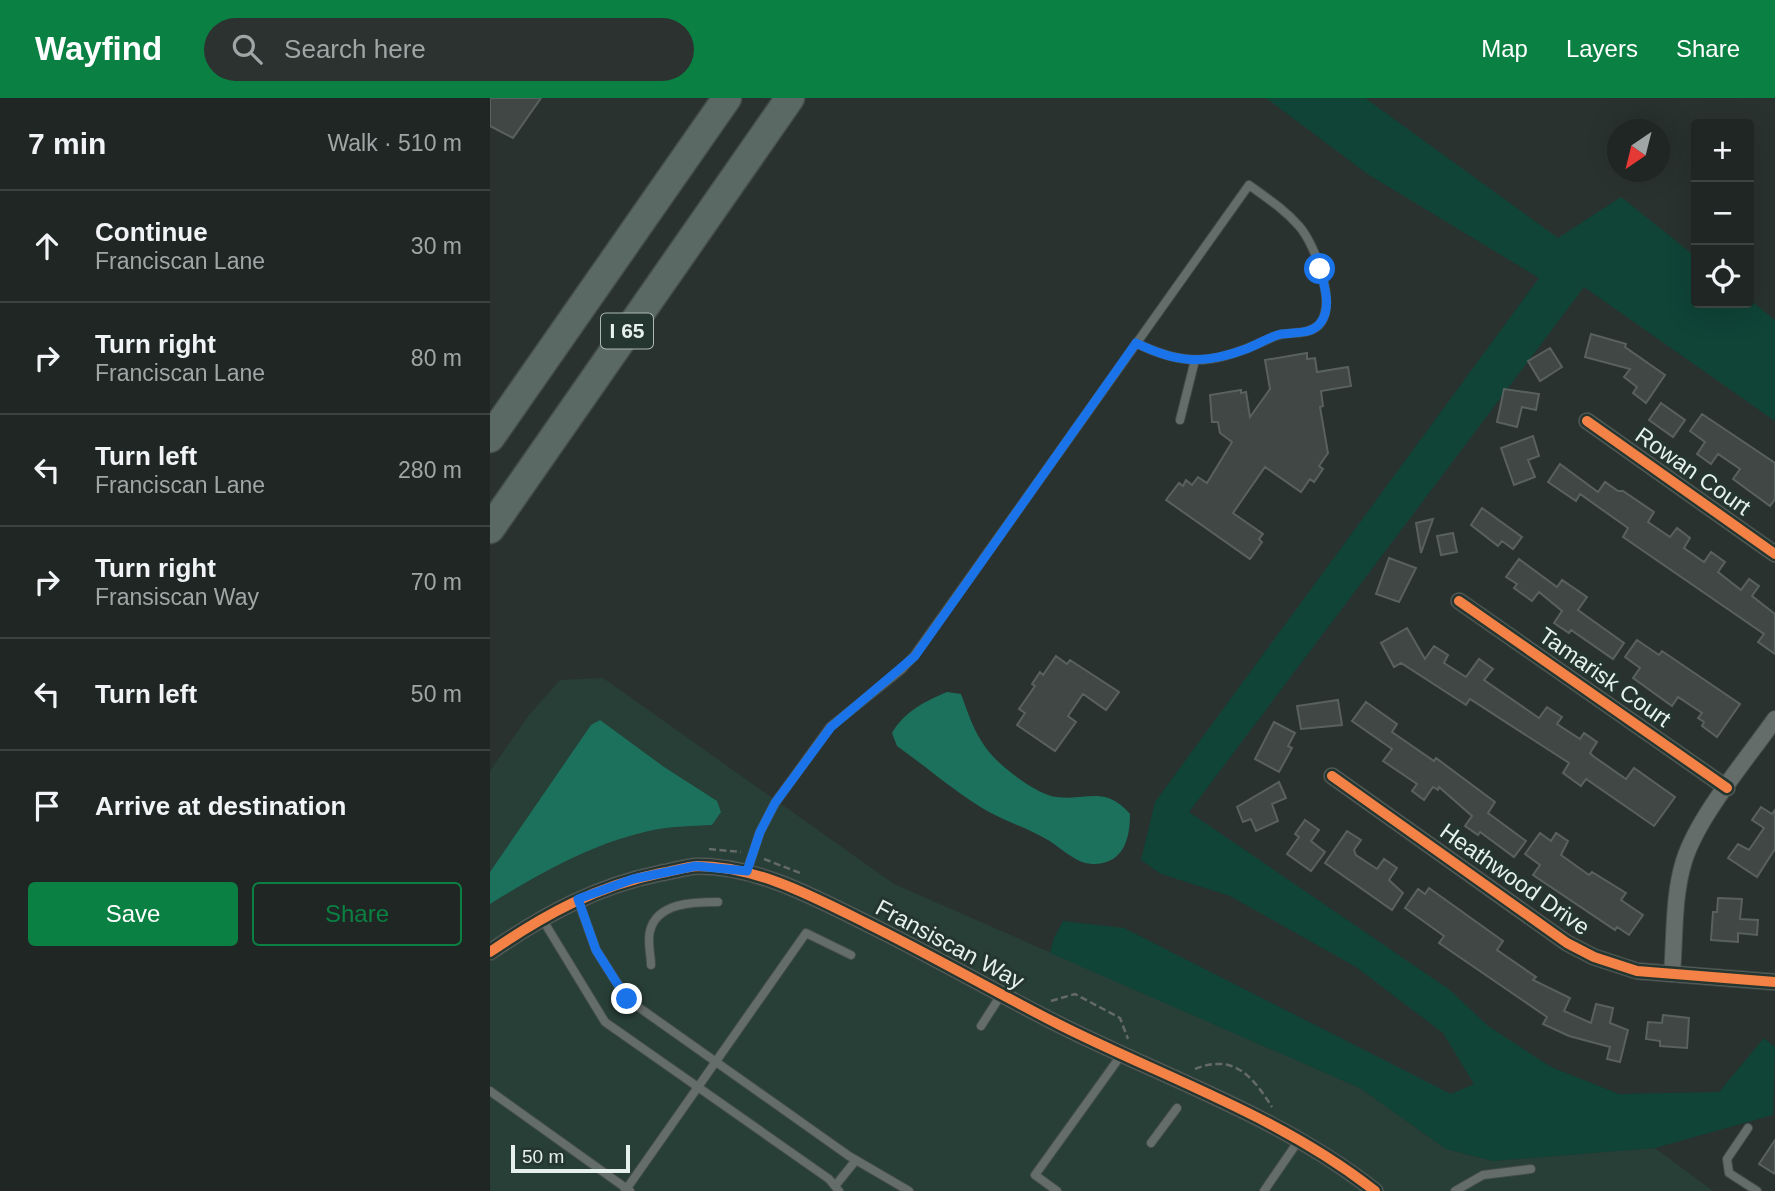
<!DOCTYPE html>
<html lang="en">
<head>
<meta charset="utf-8">
<style>
	:root { --surface:#1f2623; --page:#2c3230; --text:#f1f3f6; --muted:#a1a5a6; --line:#3c4341; --accent:#0b8043 }
	body { margin:0; font-family:Helvetica,sans-serif; background:var(--page); color:var(--text) }
	.controls { position:absolute; right:21px; top:21px; display:grid; overflow:hidden; border-radius:7px; box-shadow:0 7px 28px #0002 }
	.controls button { width:63px; height:63px; display:grid; place-items:center; padding:0; border:0; border-bottom:2px solid var(--line); background:var(--surface); color:var(--text); font:35px sans-serif }
	.compass { position:absolute; left:1117px; top:21px; width:63px; height:63px; border-radius:50%; background:var(--surface); box-shadow:0 7px 28px #0002; rotate:215deg }
	.scale { position:absolute; left:21px; bottom:18px; width:119px; box-sizing:border-box; padding-left:7px; border:4px solid #e6f0ec; border-top:0; font-size:19px; line-height:24px; white-space:nowrap; color:#e6f0ec; -webkit-text-stroke:5px #253630; paint-order:stroke }
	.stop { position:absolute; width:21px; height:21px; margin:-16px; border:5px solid #1a73e8; border-radius:50%; background:#fff }
	.stop.end { background:#1a73e8; border-color:#fff; box-shadow:0 2px 7px #0008 }
	.list { margin:0; padding:0; list-style:none }
	h2 { display:flex; justify-content:space-between; align-items:center; height:91px; margin:0; padding:0 28px; font-size:30px }
	h2 small { font-size:23px; font-weight:400; color:var(--muted) }
	.list li { display:grid; grid-template-columns:46px 1fr auto; gap:21px; align-items:center; box-sizing:border-box; height:112px; padding:0 28px; border-top:2px solid var(--line) }
	.list b { display:block; font-size:26px; white-space:nowrap }
	.list p { margin:0; font-size:23px; white-space:nowrap; color:var(--muted) }
	.list em { font-size:23px; font-style:normal; color:var(--muted) }
	.actions { display:flex; gap:14px; padding:21px 28px }
	.actions a { flex:1; padding:16px 0; border:2px solid var(--accent); border-radius:7px; text-align:center; font-size:24px; color:var(--accent) }
	.actions .main { background:var(--accent); color:#fff }
	.icon { flex:none; width:38px; height:38px; fill:none; stroke:currentColor; stroke-width:2; stroke-linecap:round; stroke-linejoin:round }
	.map { position:relative; flex:none; width:1285px; height:1093px; overflow:hidden }
	header { display:flex; align-items:center; gap:42px; box-sizing:border-box; height:98px; padding:0 35px; background:var(--accent); color:#fff }
	header strong { font-size:33px }
	nav { display:flex; gap:38px; margin-inline-start:auto; font-size:24px }
	.search { width:490px; height:63px; background:var(--page); display:flex; align-items:center; gap:18px; box-sizing:border-box; padding:0 24px; border-radius:38px; color:var(--muted); font-size:26px }
	main { display:flex }
	aside { flex:1; background:var(--surface) }
	.map>svg:first-child { display:block }
</style>
</head>
<body>
<header>
<strong>Wayfind</strong>
<div class="search"><svg class="icon" aria-label="search" viewBox="0 0 24 24"><circle cx="10" cy="10" r="6"/><path d="M15 15l6 6"/></svg>Search here</div>
<nav><a>Map</a><a>Layers</a><a>Share</a></nav>
</header>
<main>
<aside>
<h2>7 min<small>Walk · 510 m</small></h2>
<ul class="list">
<li><svg class="icon" aria-label="ahead" viewBox="0 0 24 24"><path d="M12 20V5M6 11l6-6 6 6"/></svg><div><b>Continue</b><p>Franciscan Lane</p></div><em>30 m</em></li>
<li><svg class="icon" aria-label="right" viewBox="0 0 24 24"><path d="M7 20v-9h11M14 6l5 5-5 5"/></svg><div><b>Turn right</b><p>Franciscan Lane</p></div><em>80 m</em></li>
<li><svg class="icon" aria-label="left" viewBox="0 0 24 24"><path d="M17 20v-9H6M10 6l-5 5 5 5"/></svg><div><b>Turn left</b><p>Franciscan Lane</p></div><em>280 m</em></li>
<li><svg class="icon" aria-label="right" viewBox="0 0 24 24"><path d="M7 20v-9h11M14 6l5 5-5 5"/></svg><div><b>Turn right</b><p>Fransiscan Way</p></div><em>70 m</em></li>
<li><svg class="icon" aria-label="left" viewBox="0 0 24 24"><path d="M17 20v-9H6M10 6l-5 5 5 5"/></svg><div><b>Turn left</b></div><em>50 m</em></li>
<li><svg class="icon" aria-label="arrive" viewBox="0 0 24 24"><path d="M6 21V4h12l-3 4 3 4H6"/></svg><div><b>Arrive at destination</b></div></li>
</ul>
<div class="actions"><a class="main">Save</a><a>Share</a></div>
</aside>
<div class="map">
<svg width="1285" height="1093" viewBox="0 0 1285 1093">
	<rect width="100%" height="100%" fill="#29322f"/>
	<path fill="#283f37" d="M113,580l291,206 466,204 86,61 47,12 162,-13 58,43h-1223v-420l39,-56 31,-35z"/>
	<path fill="#0f4437" d="M776,0h99l193,140 63,-41 75,60v46h53v-4l26,21v101l-191,-134 -395,525 261,178 38,36 63,41 68,27 100,-2 45,-54 11,9 -2,68 -118,33 -162,13 -47,-12 -86,-61 -310,-135 4,-15 9,-17 61,7 327,166 23,-10 -31,-51 -87,-66 -126,-71 -69,-22 -20,-14 14,-58 384,-524 -170,-103z"/>
	<path fill="#1c715c" d="M457,594l14,2c7,19 13,38 25,54 11,16 50,47 70,49 33,4 48,-12 74,17 0,24 -6,49 -35,50 -18,1 -32,-15 -47,-24 -19,-11 -40,-18 -59,-28 -33,-19 -61,-44 -92,-66l-5,-13c13,-22 32,-31 55,-41z
		M110,622l64,47 53,34 4,11 -9,13c-19,1 -40,1 -59,5 -58,12 -113,43 -163,74v-32l101,-147z"/>
	<path fill="#404744" stroke="#59615f" stroke-width="2" d="M0,0h51l-28,40 -23,-12z
		M1101,236l35,10 -1,3 40,28 -19,28 -13,-10 4,-6 -13,-10 6,-8 -45,-12z
		M1060,250l12,19 -22,14 -12,-20z
		M817,255v6l8,-1 2,14 31,-5 3,19 -30,5 2,15 -3,1 8,46 -9,13 4,3 -9,13 -4,-3 -9,13 -36,-25 -32,46 30,21 -4,5 3,3 -12,17 -84,-59 13,-17 4,3 3,-6 6,5 6,-8 9,6 25,-41 -12,-9 -2,-11h-6l-2,-27 31,-5v3l5,-1 4,25 20,-28 -5,-29z
		M1014,291l35,5 -3,16 -14,-3 -5,20 -20,-5z
		M1171,305l24,17 -12,17 -24,-17z
		M1212,316l73,49v36l-5,7 -37,-27 7,-10 -22,-15 -7,10 -14,-10 8,-12 -15,-11z
		M1043,338l6,20 -11,4 7,17 -21,8 -13,-37z
		M1070,366l38,28 7,-10 13,9h5l31,21 -6,10 22,15 7,-9 13,10 -6,10 20,14 7,-10 14,10 -7,10 23,18 8,-11 10,7 -7,10 23,18v40l-17,-12 6,-8 -141,-97 5,-9 -48,-34 -4,7 -28,-19z
		M992,410l40,29 -9,12 -11,-8 -4,5 -27,-21z
		M943,421l-12,34 -5,-30z
		M963,435l4,19 -16,3 -4,-19z
		M899,460l27,10 -17,34 -23,-8z
		M1029,461l38,28 5,-7 25,17 -9,13 46,33 -11,16 -42,-29 -2,3 -15,-10 8,-12 -23,-19 -7,9 -18,-13 3,-4 -11,-7z
		M917,530l18,31 9,-13 14,9 -4,8 22,14 13,-18 14,10 -9,11 55,38 8,-11 15,10 -5,7 23,15 4,-6 13,9 -7,11 3,3 33,23 8,-11 41,29 -15,21 -6,8 -68,-47 -5,7 -18,-13 6,-10 -99,-64 -4,6 -65,-42 -7,4 -13,-24z
		M1147,542l22,15 3,-4 78,53 -23,33 -15,-11 2,-4 -6,-4 4,-5 -24,-16 -6,9 -39,-28 7,-10 -15,-11z
		M566,558l11,8 3,-4 49,32 -13,18 -23,-16 -15,22 8,6 -21,29 -38,-26 8,-12 -6,-4 16,-23 -3,-2 8,-12 3,3z
		M848,602l4,25 -41,4 -4,-23z
		M876,604l31,22 -5,8 42,29 2,-3 59,44 -7,11 38,28 -12,16 -34,-25 -2,3 -13,-9 7,-10 -33,-29 -1,3 -5,-3 -9,13 -12,-9 5,-7 -34,-23 9,-12 -40,-28z
		M784,624l21,11 -7,13 4,2 -13,24 -24,-13z
		M789,684l7,16 -14,6 6,17 -22,10 -5,-12 -8,3 -6,-15z
		M1271,709l11,7 3,-4v39l-18,28 -29,-19 10,-14 11,6 15,-22 -12,-8z
		M815,722l14,10 -8,11 14,11 -14,19 -24,-17 12,-17 -4,-3z
		M857,733l14,9 -7,10 2,5 21,14 7,-10 13,9 -8,12 14,13 -11,17 -67,-47z
		M1050,735l11,8 5,-8 12,8 -7,14 28,20 3,-3 34,21 -5,7 22,15 -14,20 -12,-8 -2,3 -82,-55 7,-10 -15,-11z
		M939,790l74,53 -6,9 39,27 -3,3 37,18 -6,13 27,12 5,-19 17,4 -3,15 18,7 -8,32 -13,-3 3,-12 -41,-11 -26,-12 4,-7 -108,-74 5,-7 -39,-28 13,-19 7,5z
		M1228,800l24,1 -2,20 18,1 -1,15 -19,-2v9l-27,-2 2,-28h4z
		M1173,917l26,3 -2,30 -27,-2v-5l-14,-2 2,-17 14,1z
		M1285,1042v34l-16,-10z"/>
	<g fill="none" stroke-linecap="round" stroke-linejoin="round">
		<g stroke="#444d4a" stroke-width="10">
			<path id="lane" d="M690,322l15,-60
				M257,773l13,-39 15,-29 55,-76 71,-57 13,-14 335,-471c18,13 35,24 50,41 16,18 39,79 20,99 -13,12 -31,5 -46,12 -54,25 -82,33 -137,6
				M88,802l18,50 31,49 222,157 60,35
				M51,819l64,105 224,157 10,12
				M161,867c0,-10 -4,-24 -1,-34 7,-29 45,-29 68,-29
				M491,928l20,-31
				M0,993l140,100
				M1258,1030l-21,31 2,14 28,18
				M661,1045l26,-35
				M345,1088l21,-26
				M135,1093l181,-258 45,22
				M567,1093l-22,-16 87,-121
				M774,1093l35,-51
				M965,1093l28,-16 48,-6"/>
		</g>
		<g stroke="#444d4a" stroke-width="18">
			<path id="street" d="M1097,323l188,133
				M969,503l268,187
				M842,678l235,167 27,14 43,14 138,11
				M0,854c54,-37 106,-66 171,-79 12,-2 25,-6 36,-7 60,0 117,31 169,57 65,32 127,68 192,101 107,54 222,92 317,167
				M1182,876c3,-37 1,-78 12,-113 14,-45 63,-102 91,-142"/>
		</g>
		<g stroke="#444d4a" stroke-width="31">
			<path id="highway" d="M0,340l237,-340
				M0,431l300,-431"/>
		</g>
		<path stroke="#646a68" stroke-width="2.5" stroke-dasharray="7 3.5" stroke-linecap="butt" d="M219,751l32,3
			M274,761l36,14
			M561,903l24,-7 45,24 8,21
			M705,971c39,-16 58,8 77,38"/>
		<use href="#lane" stroke="#656d6a" stroke-width="8"/>
		<use href="#street" stroke="#656d6a" stroke-width="16"/>
		<use href="#highway" stroke="#5b6965" stroke-width="28"/>
		<g stroke="#253630" stroke-width="15">
			<path id="cycleway" d="M1097,323l188,133
				M969,503l268,187
				M842,678l235,167 27,14 43,14 138,11
				M0,854c54,-37 106,-66 171,-79 12,-2 25,-6 36,-7 60,0 117,31 169,57 65,32 127,68 192,101 107,54 222,92 317,167"/>
		</g>
		<use href="#cycleway" stroke="#f48246" stroke-width="10"/>
	</g>
	<g fill="none" stroke-linecap="round" stroke-linejoin="round">
		<path stroke="#1a73e8" stroke-width="9" d="M137,901l-31,-49 -18,-51 55,-20 63,-13 51,5 13,-39 15,-29 56,-76 84,-71 221,-313c41,20 67,22 110,6 11,-4 23,-12 35,-15 14,-2 31,1 40,-12 11,-15 3,-37 -1,-53"/>
	</g>
	<g text-anchor="middle" stroke-width="6" stroke-linejoin="round" paint-order="stroke">
		<rect fill="#253630" stroke="#acb8b4" stroke-width="2" x="111" y="215.5" width="52" height="35" rx="5"/>
		<g font-size="21" font-weight="bold" fill="#e6f0ec">
			<text x="137" y="240">I 65</text>
		</g>
		<g font-size="23" fill="#e6f0ec" stroke="#253630">
			<text transform="translate(1203 373) rotate(35)" y="8">Rowan Court</text>
			<text transform="translate(1115 579) rotate(35)" y="8">Tamarisk Court</text>
			<text transform="translate(1025 781) rotate(35)" y="8">Heathwood Drive</text>
			<text transform="translate(460 846) rotate(28)" y="8">Fransiscan Way</text>
		</g>
	</g>
</svg>
<div class="controls">
<button>+</button>
<button>−</button>
<button><svg class="icon" aria-label="locate" viewBox="0 0 24 24"><circle cx="12" cy="12" r="6"/><path d="M12 2v4M12 18v4M2 12h4M18 12h4"/></svg></button>
</div>
<svg class="compass" viewBox="-18 -18 36 36"><path d="M0-13l5 13h-10z" fill="#e53935"/><path d="M0 13l5-13h-10z" fill="#a1a5a6"/></svg>
<div class="scale">50 m</div>
<div class="stop" style="left:830px;top:171px"></div>
<div class="stop end" style="left:137px;top:901px"></div>
</div>
</main>
</body>
</html>
